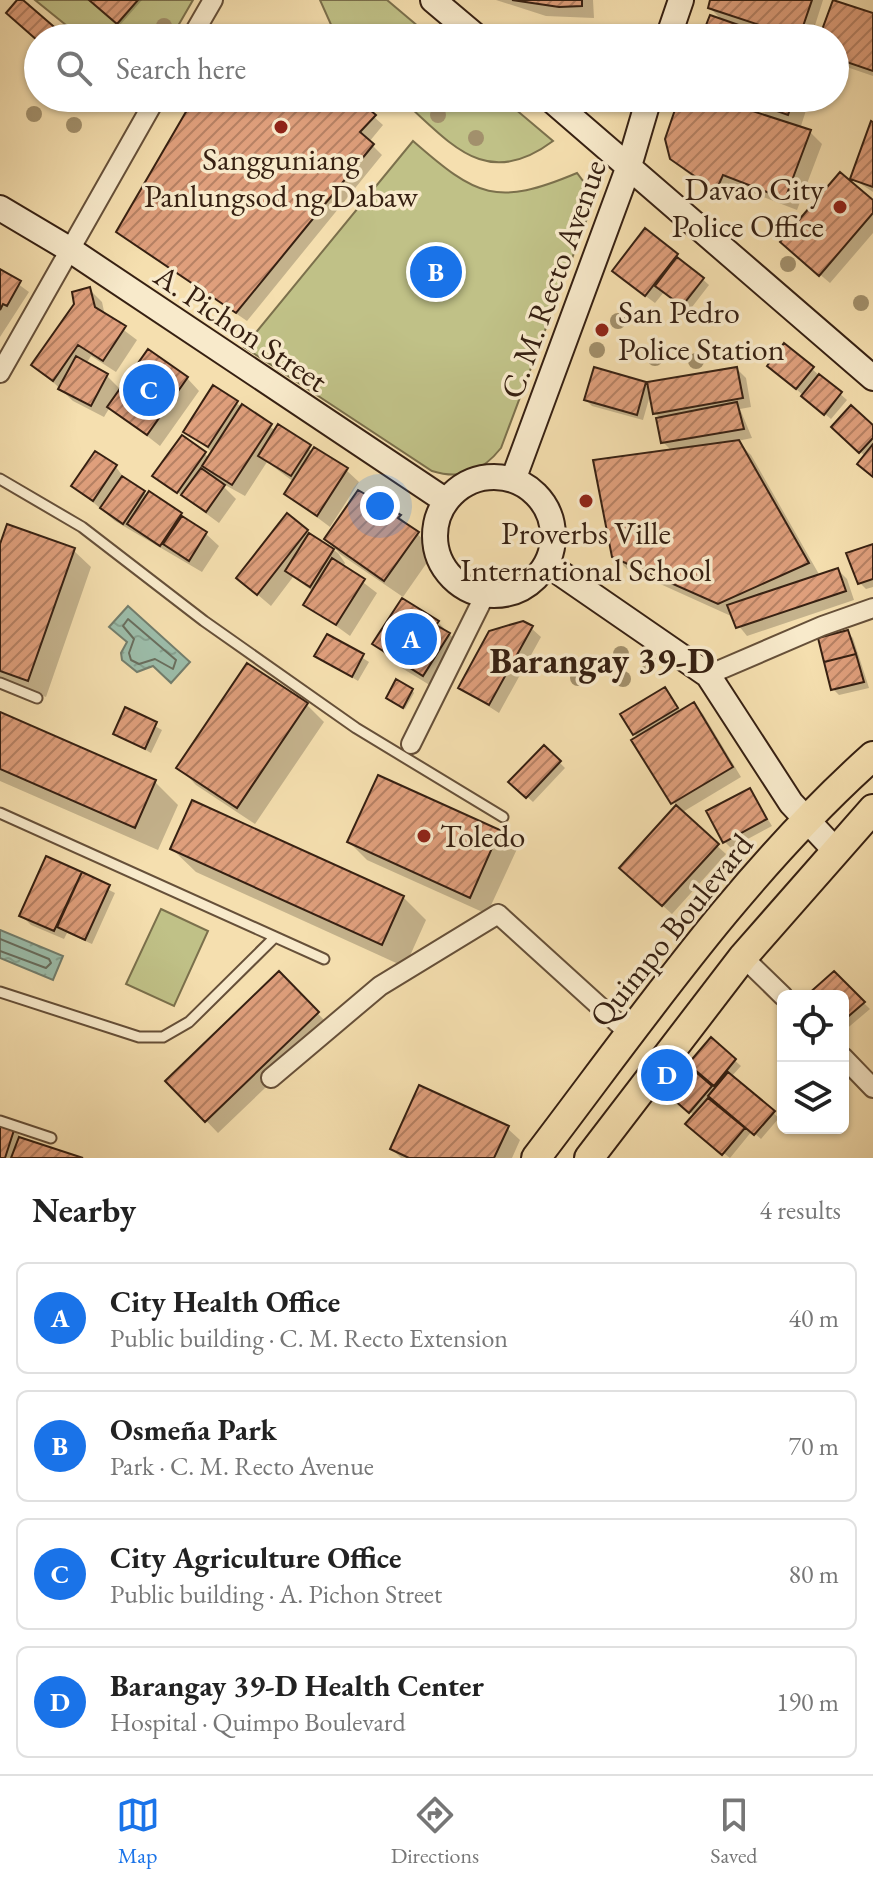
<!DOCTYPE html>
<html lang="en">
<head>
<meta charset="utf-8">
<style>
	:root { --surface:#fff; --page:#f6f6f6; --text:#222; --muted:#767676; --line:#e0e0e0; --accent:#1a73e8 }
	body { margin:0; font-family:"EB Garamond",serif; background:var(--page); color:var(--text) }
	.controls { position:absolute; right:24px; bottom:24px; display:grid; overflow:hidden; border-radius:12px; box-shadow:0 2px 6px #0004 }
	.controls button { width:72px; height:72px; display:grid; place-items:center; padding:0; border:0; border-bottom:2px solid var(--line); background:var(--surface); color:var(--text); font:40px sans-serif }
	.you { position:absolute; left:380px; top:506px; width:28px; height:28px; margin:-20px; border:6px solid #fff; border-radius:50%; background:#1a73e8; box-shadow:0 0 0 12px #1a73e833 }
	.badge { display:grid; place-items:center; width:52px; height:52px; border-radius:50%; background:var(--accent); color:#fff; font-size:26px; font-weight:700 }
	.pin { position:absolute; translate:-50% -50%; border:4px solid #fff; box-shadow:0 2px 8px #0006 }
	.list { margin:0; padding:0; list-style:none }
	h2 { display:flex; justify-content:space-between; align-items:center; height:104px; margin:0; padding:0 32px; font-size:34px }
	h2 small { font-size:26px; font-weight:400; color:var(--muted) }
	.list li { display:grid; grid-template-columns:52px 1fr auto; gap:24px; align-items:center; box-sizing:border-box; height:112px; margin:0 16px 16px; padding:0 16px; border:2px solid var(--line); border-radius:12px }
	.list b { display:block; font-size:30px; white-space:nowrap }
	.list p { margin:0; font-size:26px; white-space:nowrap; color:var(--muted) }
	.list em { font-size:26px; font-style:normal; color:var(--muted) }
	.icon { flex:none; width:44px; height:44px; fill:none; stroke:currentColor; stroke-width:2; stroke-linecap:round; stroke-linejoin:round }
	.map { position:relative; flex:none; width:873px; height:1158px; overflow:hidden }
	.search { position:absolute; background:var(--surface); box-shadow:0 2px 6px #0004; left:24px; right:24px; top:24px; height:88px; display:flex; align-items:center; gap:20px; box-sizing:border-box; padding:0 28px; border-radius:44px; color:var(--muted); font-size:30px }
	.sheet { height:616px; background:var(--surface) }
	nav { display:flex; justify-content:space-around; align-items:center; box-sizing:border-box; height:112px; border-top:2px solid var(--line); background:var(--surface); font-size:22px; color:var(--muted) }
	nav a { display:grid; justify-items:center; gap:4px }
	nav .on { color:var(--accent) }
	.map>svg:first-child { display:block }
</style>
</head>
<body>
<div class="map">
<svg width="873" height="1158" viewBox="0 0 873 1158">
	<defs>
		<pattern id="water-ripples" width="26" height="14" patternUnits="userSpaceOnUse" patternTransform="scale(2)"><rect width="26" height="14" fill="#9cbdaa"/><path d="M2 4q2-2 4 0t4 0M15 11q2-2 4 0t4 0" fill="none" stroke="#87a291"/></pattern>
		<pattern id="building-hatch" width="6" height="6" patternUnits="userSpaceOnUse" patternTransform="scale(2)"><rect width="6" height="6" fill="#df9f7c"/><path d="M-1 1l2-2M0 6l6-6M5 7l2-2" fill="none" stroke="#b68164"/></pattern>
	</defs>
	<rect width="100%" height="100%" fill="#f5dfaf"/>
	<filter id="stains"><feTurbulence type="fractalNoise" baseFrequency=".0025" numOctaves="4"/><feColorMatrix values="0 0 0 0 .2 0 0 0 0 .09 0 0 0 0 .02 0 0 0 .5 -.17"/></filter>
	<radialGradient id="worn" r=".72"><stop offset=".6" stop-color="#630" stop-opacity="0"/><stop offset="1" stop-color="#630" stop-opacity=".3"/></radialGradient>
	<path fill="#c0c187" stroke="#7b704c" stroke-width="2" d="M35,0h158l-22,38h-89z
		M320,0h67l45,38h-95z
		M400,98h102l51,43c-68,51 -103,1 -153,-43z
		M413,141c64,56 83,66 164,32l18,24 -94,251c-19,24 -40,32 -69,23l-188,-124z
		M161,909l47,22 -34,75 -48,-22z"/>
	<path fill="url(#water-ripples)" stroke="#737e6d" stroke-width="2" d="M128,606l62,56 -19,21 -18,-17 -16,6 -15,-12 -1,-7 6,-11 -18,-15z
		M0,930l63,26 -10,24 -53,-22z"/>
	<path fill="#0003" d="M91,0h51l-22,25z
		M496,0h97l1,18 -48,-2z
		M712,0h111l-12,38h-28l-16,-5 -1,4 4,1h-66l20,-16 -14,-14z
		M873,15v61l-38,-13v-25h-14z
		M196,98h157l30,27 -14,17 13,13 -135,166 -129,-89z
		M681,98h24l58,19 2,-4 -44,-15h89l-10,31 10,3 12,12 -25,66 -62,-24 -6,16 -44,-31 -13,-13z
		M873,124v68l-21,-14z
		M873,202v31l-43,50 -38,-32z
		M676,255l33,30 -20,26 -25,-19 -9,11 -31,-23z
		M0,271l29,21 -29,45z
		M89,289l13,13 3,14 32,24 -21,32 -25,-16 -5,8 21,12 14,14 66,-12 12,13 -39,55 -50,-39 -6,10 -31,-16 -39,-37z
		M737,369l9,9 5,29 -11,2 12,29 -15,3 14,14 69,121 18,-6 9,9 7,21 -107,36 -16,-20 -104,-47 -13,-13 58,-105 -9,-9 -2,-23 -6,-6 -4,-21 -8,28 -51,-14 -6,-6 59,-16 5,5z
		M812,369l35,31 -16,19 -56,-48z
		M236,403l40,28 70,39 13,12 -29,45 -44,-33 8,-12 -27,-20 -22,34 -27,-15 18,18 -17,24 -64,-47 50,-22 4,4 4,-5 -27,-22z
		M833,427l40,1v47l-7,-18z
		M96,454l20,13 11,15 79,52 13,12 -17,26 -87,-51 -41,-35z
		M287,516l51,37 7,10 -2,4 34,26 -27,43 -44,-32 8,-12 -21,-15 -22,29 -33,-28z
		M399,516l36,35 -32,46 -63,-43 -14,-15z
		M873,546v41l-7,2 -6,-6z
		M0,550h73l18,17 -45,130 -46,-16z
		M438,622l17,18 -14,52 -49,-30 -17,-18z
		M531,628l10,9 -42,76 -39,-25z
		M847,632l6,6 16,50 -30,7 -6,-6z
		M328,636l41,26 -11,19 -41,-25z
		M412,690l2,3 -9,16 -15,-9z
		M665,690l16,22 12,-7 10,9 38,63 -60,36 45,41 -54,60 -41,-37 46,-70 -43,-74z
		M306,704l18,18 -69,102 -59,-39 -17,-18z
		M126,710l36,20 -11,23 -36,-20z
		M0,714l155,68 23,23 -20,45 -158,-69z
		M544,747l21,21 -32,34 -22,-20z
		M750,790l22,36 -41,22 -6,-6z
		M499,832l18,17 -30,65 -120,-54 -18,-18z
		M172,849l231,48 23,23 -21,47 -209,-95z
		M47,859l68,34 -23,51 -25,-11 -3,6 -33,-14 -10,-10z
		M279,974l51,52 -112,107 -50,-52z
		M834,974l36,35 -26,22 -1,-35 -33,-1z
		M711,1040l30,26 -10,11 48,41 -18,21 -9,-8 -22,27 -36,-28 1,-14 -27,-23z
		M507,1128l13,12 -8,18h-111l-9,-9z
		M14,1129l9,11 54,18h-77z"/>
	<g fill="none" stroke-linecap="round" stroke-linejoin="round">
		<path stroke="#696e5e" stroke-width="2" d="M128,619l48,41 -3,9 -18,-10 -16,5 -8,-4 -2,-7 5,-14 -11,-13z
			M0,939l49,20 2,4 -5,5 -46,-17"/>
	</g>
	<path fill="url(#building-hatch)" stroke="#362012" stroke-width="2" d="M17,0h6l44,38h-29v3l-32,-28z
		M89,0h49l-21,24z
		M512,0h70v6l-23,1z
		M710,0h102l-13,38 -91,-30z
		M833,0l40,13v58l-38,-13v-20h-16z
		M710,15l66,23h-75z
		M235,28l12,10h-18z
		M194,98h162l20,17 -16,17 14,12 -138,169 -120,-81z
		M679,98h33l99,32 -26,69 -62,-24 -7,16 -46,-32 -5,-20z
		M740,98h54l-6,17z
		M871,121l2,1v65l-23,-8z
		M840,172l33,28v13l-54,63 -39,-34z
		M645,228l33,26 -33,42 -33,-25z
		M677,257l27,21 -22,28 -27,-20z
		M0,269l21,12 -14,25 -4,-2 -3,6z
		M90,287l5,20 31,19 -23,35 -25,-16 -25,36 -22,-16 43,-61 -2,-12z
		M784,343l30,24 -18,22 -29,-23z
		M148,349l40,28 -41,58 -40,-28z
		M76,356l32,18 -17,32 -33,-17z
		M594,367l52,15 -9,33 -53,-15z
		M737,367l6,31 -90,16 -6,-32z
		M819,374l23,18 -18,23 -23,-19z
		M213,385l25,16 -30,46 -25,-15z
		M737,402l7,27 -83,14 -5,-25z
		M242,404l30,20 -40,61 -30,-19z
		M851,405l22,20v13l-14,15 -28,-26z
		M278,424l33,21 -20,31 -33,-20z
		M182,435l24,17 -29,41 -25,-17z
		M739,440l70,123 -91,41 -106,-47 -19,-97z
		M873,444v33l-16,-13z
		M314,447l34,21 -31,48 -33,-22z
		M95,451l22,14 -24,36 -22,-15z
		M201,468l24,17 -19,27 -25,-17z
		M122,476l23,15 -22,33 -23,-16z
		M358,490l43,25 -3,3 21,14 -35,49 -60,-42z
		M149,491l33,22 -22,33 -33,-22z
		M287,513l21,17 -51,65 -21,-17z
		M182,516l25,16 -18,29 -26,-17z
		M7,524l68,24 -47,133 -28,-10v-127z
		M309,533l25,16 -24,38 -25,-16z
		M873,544v35l-15,5 -12,-31z
		M332,558l33,21 -29,46 -33,-20z
		M838,568l8,23 -110,37 -9,-23z
		M402,598l37,23 -3,4 14,8 -27,43 -51,-32z
		M523,621l10,5 -44,79 -31,-17 31,-57z
		M848,630l8,24 -32,8 -6,-24z
		M327,634l37,20 -12,23 -38,-21z
		M856,654l8,28 -33,8 -7,-28z
		M247,663l61,40 -71,105 -61,-40z
		M396,679l17,10 -10,19 -17,-10z
		M665,687l13,21 -45,27 -13,-21z
		M694,702l39,65 -62,37 -40,-64z
		M125,707l32,15 -12,27 -32,-15z
		M0,712l156,68 -21,48 -135,-59z
		M544,745l17,16 -35,37 -18,-16z
		M378,775l122,55 -30,68 -123,-56z
		M750,788l17,31 -44,24 -17,-32z
		M192,800l212,96 -22,49 -212,-96z
		M676,805l43,39 -57,62 -43,-38z
		M46,856l36,16 -28,59 -35,-15z
		M82,872l28,13 -25,55 -28,-13z
		M279,971l40,41 -114,110 -40,-41z
		M834,971l31,31 -22,19v-25l-36,-1z
		M711,1037l25,22 -22,27 -26,-22z
		M689,1066l23,20 -23,27 -23,-20z
		M728,1072l47,39 -21,24 -46,-39z
		M419,1085l90,41 -15,32h-85l-19,-9z
		M708,1098l37,30 -23,27 -37,-31z
		M0,1122l15,5 -10,31h-5z
		M19,1137l64,21h-72z"/>
	<g fill="none" stroke-linecap="round" stroke-linejoin="round">
		<g stroke="#665039" stroke-width="13">
			<path id="service" d="M0,479l82,48 122,94 152,107 147,89
				M0,683l37,15
				M0,813l324,146
				M0,992l139,45h24l26,-15 86,-85
				M0,1121l51,17"/>
		</g>
		<g stroke="#665039" stroke-width="22">
			<path id="minor" d="M191,38l22,-38
				M0,373l156,-275
				M708,675l114,-49 51,-18
				M411,744l74,-149
				M743,957l40,39
				M843,1057l30,31
				M271,1078l109,-92 118,-72 132,120"/>
		</g>
		<g stroke="#362012" stroke-width="28">
			<path id="secondary" d="M433,0l45,38
				M668,38l13,-38
				M549,98l324,280
				M0,208l69,41 377,252
				M435 536a59 59 0 1 1 118 0a59 59 0 1 1-118 0Z
				M513,480l116,-314 20,-68
				M547,564l161,111 83,128 44,47"/>
		</g>
		<g stroke="#362012" stroke-width="32">
			<path id="primary" d="M536,1158c106,-139 206,-285 337,-402
				M589,1158l154,-201 130,-148"/>
		</g>
		<use href="#service" stroke="#f8eacb" stroke-width="9"/>
		<use href="#minor" stroke="#f8eacb" stroke-width="18"/>
		<use href="#secondary" stroke="#f8eacb" stroke-width="24"/>
		<use href="#primary" stroke="#f5dfaf" stroke-width="28"/>
	</g>
	<g fill="#a2906c">
		<circle cx="164" cy="26" r="8"/>
		<circle cx="34" cy="114" r="8"/>
		<circle cx="438" cy="115" r="8"/>
		<circle cx="74" cy="125" r="8"/>
		<circle cx="476" cy="138" r="8"/>
		<circle cx="788" cy="264" r="8"/>
		<circle cx="861" cy="303" r="8"/>
		<circle cx="618" cy="321" r="8"/>
		<circle cx="597" cy="350" r="8"/>
		<circle cx="655" cy="358" r="8"/>
		<circle cx="696" cy="361" r="8"/>
		<circle cx="621" cy="654" r="8"/>
		<circle cx="650" cy="664" r="8"/>
		<circle cx="578" cy="678" r="8"/>
		<circle cx="623" cy="679" r="8"/>
	</g>
	<g fill="#8f2418" stroke="#f8eacb" stroke-width="3">
		<circle cx="281" cy="127" r="8"/>
		<circle cx="840" cy="207" r="8"/>
		<circle cx="602" cy="330" r="8"/>
		<circle cx="586" cy="501" r="8"/>
		<circle cx="424" cy="836" r="8"/>
	</g>
	<g text-anchor="middle" stroke-width="7" stroke-linejoin="round" paint-order="stroke">
		<g font-size="32" fill="#362012" stroke="#f8eacb">
			<text x="281" y="170">Sangguniang<tspan x="281" dy="37">Panlungsod ng Dabaw</tspan></text>
			<text x="824" y="200" text-anchor="end">Davao City<tspan x="824" dy="37">Police Office</tspan></text>
			<text x="618" y="323" text-anchor="start">San Pedro<tspan x="618" dy="37">Police Station</tspan></text>
			<text x="586" y="544">Proverbs Ville<tspan x="586" dy="37">International School</tspan></text>
			<text x="440" y="847" text-anchor="start">Toledo</text>
		</g>
		<g font-size="32" fill="#362012" stroke="#f8eacb">
			<text transform="translate(553 279) rotate(-70)" y="11">C. M. Recto Avenue</text>
			<text transform="translate(241 328) rotate(34)" y="11">A. Pichon Street</text>
			<text transform="translate(671 930) rotate(-51)" y="11">Quimpo Boulevard</text>
		</g>
		<g font-size="36" font-weight="bold" fill="#362012" stroke="#f8eacb">
			<text x="602" y="673">Barangay 39-D</text>
		</g>
	</g>
	<rect width="100%" height="100%" filter="url(#stains)"/>
	<rect width="100%" height="100%" fill="url(#worn)"/>
</svg>
<div class="controls">
<button><svg class="icon" aria-label="locate" viewBox="0 0 24 24"><circle cx="12" cy="12" r="6"/><path d="M12 2v4M12 18v4M2 12h4M18 12h4"/></svg></button>
<button><svg class="icon" aria-label="layers" viewBox="0 0 24 24"><path d="M12 4l9 5-9 5-9-5zM3 14l9 5 9-5"/></svg></button>
</div>
<div class="you"></div>
<div class="pin badge" style="left:411px;top:639px">A</div>
<div class="pin badge" style="left:436px;top:272px">B</div>
<div class="pin badge" style="left:149px;top:390px">C</div>
<div class="pin badge" style="left:667px;top:1075px">D</div>
<div class="search"><svg class="icon" aria-label="search" viewBox="0 0 24 24"><circle cx="10" cy="10" r="6"/><path d="M15 15l6 6"/></svg>Search here</div>
</div>
<section class="sheet">
<h2>Nearby<small>4 results</small></h2>
<ul class="list">
<li><span class="badge">A</span><div><b>City Health Office</b><p>Public building · C. M. Recto Extension</p></div><em>40 m</em></li>
<li><span class="badge">B</span><div><b>Osmeña Park</b><p>Park · C. M. Recto Avenue</p></div><em>70 m</em></li>
<li><span class="badge">C</span><div><b>City Agriculture Office</b><p>Public building · A. Pichon Street</p></div><em>80 m</em></li>
<li><span class="badge">D</span><div><b>Barangay 39-D Health Center</b><p>Hospital · Quimpo Boulevard</p></div><em>190 m</em></li>
</ul>
</section>
<nav>
<a class="on"><svg class="icon" aria-label="map" viewBox="0 0 24 24"><path d="M3 6l6-2 6 2 6-2v14l-6 2-6-2-6 2zM9 4v14M15 6v14"/></svg>Map</a>
<a><svg class="icon" aria-label="directions" viewBox="0 0 24 24"><path d="M12 3l9 9-9 9-9-9zM9 14v-3h6M13 9l2 2-2 2"/></svg>Directions</a>
<a><svg class="icon" aria-label="saved" viewBox="0 0 24 24"><path d="M7 4h10v16l-5-4-5 4z"/></svg>Saved</a>
</nav>
</body>
</html>
